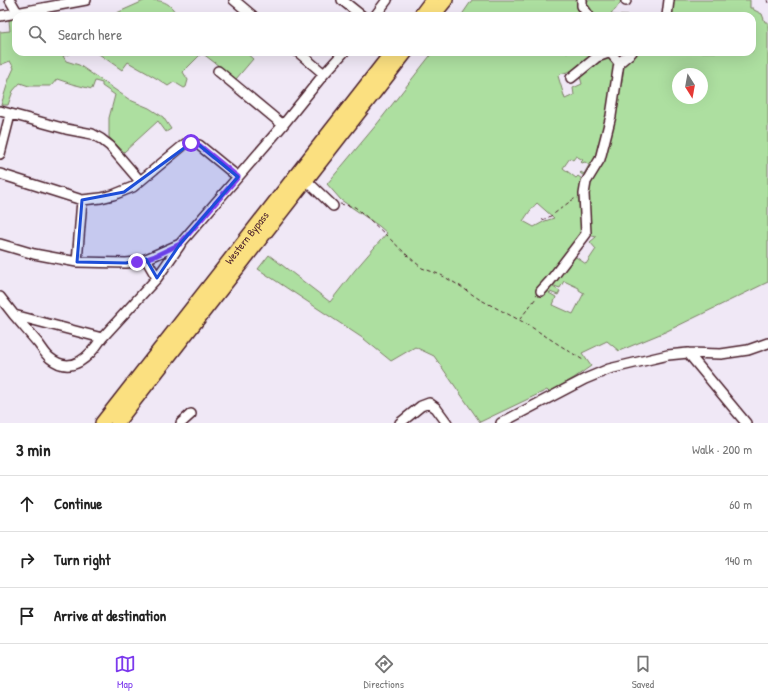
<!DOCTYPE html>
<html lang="en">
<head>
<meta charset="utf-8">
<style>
	:root { --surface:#fff; --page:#f6f6f6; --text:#222; --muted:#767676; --line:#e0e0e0; --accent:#7c3aed }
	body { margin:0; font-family:"Patrick Hand",sans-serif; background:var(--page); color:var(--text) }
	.compass { position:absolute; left:672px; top:68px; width:36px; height:36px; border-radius:50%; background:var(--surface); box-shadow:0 4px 16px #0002; rotate:169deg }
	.stop { position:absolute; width:12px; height:12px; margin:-9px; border:3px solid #7c3aed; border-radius:50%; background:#fff }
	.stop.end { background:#7c3aed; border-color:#fff; box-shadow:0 1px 4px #0008 }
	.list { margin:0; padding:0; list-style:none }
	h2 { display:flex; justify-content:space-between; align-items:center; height:52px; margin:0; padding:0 16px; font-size:17px }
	h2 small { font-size:13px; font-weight:400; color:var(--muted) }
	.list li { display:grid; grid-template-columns:26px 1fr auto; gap:12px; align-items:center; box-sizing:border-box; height:56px; padding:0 16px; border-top:1px solid var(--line) }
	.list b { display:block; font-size:15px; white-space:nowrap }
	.list em { font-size:13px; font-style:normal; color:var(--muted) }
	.icon { flex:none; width:22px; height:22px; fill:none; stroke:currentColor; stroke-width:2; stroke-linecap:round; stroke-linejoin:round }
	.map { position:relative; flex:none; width:768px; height:423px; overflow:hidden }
	.search { position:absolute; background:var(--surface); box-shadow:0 4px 16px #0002; left:12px; right:12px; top:12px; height:44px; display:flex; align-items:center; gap:10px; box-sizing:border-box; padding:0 14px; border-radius:12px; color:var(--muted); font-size:15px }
	.sheet { height:220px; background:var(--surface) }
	nav { display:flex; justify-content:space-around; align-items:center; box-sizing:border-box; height:56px; border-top:1px solid var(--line); background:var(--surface); font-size:11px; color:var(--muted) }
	nav a { display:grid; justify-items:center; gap:2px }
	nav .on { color:var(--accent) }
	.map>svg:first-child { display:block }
</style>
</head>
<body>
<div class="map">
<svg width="768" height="423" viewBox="0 0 768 423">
	<rect width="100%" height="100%" fill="#f0e8f6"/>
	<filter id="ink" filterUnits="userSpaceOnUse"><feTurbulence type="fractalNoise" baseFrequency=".025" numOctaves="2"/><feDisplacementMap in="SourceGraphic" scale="8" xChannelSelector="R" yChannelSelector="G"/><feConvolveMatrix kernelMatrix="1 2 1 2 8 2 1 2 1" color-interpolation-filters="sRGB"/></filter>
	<g filter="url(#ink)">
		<path fill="#addfa0" stroke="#7c7f66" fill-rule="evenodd" d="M146,0c15,0 24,1 31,16h-67z
			M472,0h109l5,16h-125z
			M585,0h37l-7,10 -4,3 2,2 14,1h-35l-7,-10z
			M672,0h78v8h3l1,2 8,4 3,8h3v260l-103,50 -46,19 -12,-10 -25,12 9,13 -17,12 -25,14 -2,-2 -67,32 -46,-66 -19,-9 -24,14 -27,-22 -106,-70 11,-14 61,47 25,-32 32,-37 -8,-7 -38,-26 -14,-16 50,-60 56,-72h174l7,12 1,8 -4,28 -13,59 -14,24 -6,15 6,22 -3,14 -42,55 8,4 26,-38 13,9 10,-15 -6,-7 6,-5 -7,-2 -1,-48 25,-67 10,-50 4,-10 8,-8h117v-36h-82zM578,69l4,15 -9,4 1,7 -9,4 -7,-23 2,-2zM678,74h24v24h-24zM576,156l7,4 -2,2 1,1 3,-1 4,3 -5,9 -3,-2 -1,1 4,3 -2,3 -4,-3 -2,2 -13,-10 7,-10 3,2zM537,203l17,15 -9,3 -11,6 -11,-6c5,-7 7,-11 14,-18zM564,281l15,7v2l5,3 -11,21 -20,-9 3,-8 -7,-4 1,-1 8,3 2,-4 -7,-4 1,-1 6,2z
			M16,19v33h72l-15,1 -10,3 3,5 13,4 51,35 19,8 14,9 8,12 -5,3 -8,-11 -34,31 -15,-15v-19l6,-23 -13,-9v-3l-7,-2 -3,8 -20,-5 -15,-5 -6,7h-22l-9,-3 -7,8 -5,14h-7l8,-26 5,-11 -4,-7 -10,4v-33l10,-1 -1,-11z
			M96,52h149l8,7 -17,20 -34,-26 -19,19 5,8 -2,7 -2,1 -10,-6 -6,4c-12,-9 -27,-16 -40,-24l-6,8z"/>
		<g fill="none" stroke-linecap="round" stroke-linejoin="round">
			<g stroke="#4a1f2b" stroke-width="12">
				<path id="minor" d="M10,0l7,12
					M234,0l19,16
					M342,0l20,16
					M582,0v6l7,10
					M626,0v1
					M0,16l86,-16
					M375,16l12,-16
					M667,16l2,-16
					M298,52l26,22
					M619,63l13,-11
					M218,71l65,54
					M571,78l26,-21 14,-5
					M0,111l66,18 26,5 9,5 9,7 30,35
					M0,154l10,-39
					M0,174l82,26 19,-2 12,-3 20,-8 52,-43 6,-1 8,2 39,32
					M306,180l27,26
					M0,244l34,10 43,8 49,1 11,-1 9,-3 34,-15 103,-119 41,-51 20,-22
					M146,259l11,19
					M77,262l5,-62
					M541,291l9,-10 36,-47 -2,-40 2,-12 14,-23 11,-43 8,-53 -9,-11
					M0,297l14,18 88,23 55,-60 23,-33
					M14,315c8,9 16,19 24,28 4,5 7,11 12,15 22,18 40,-2 52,-20
					M688,353l58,70
					M181,423l10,-9
					M400,423l21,-17 8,-3 7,5 11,15
					M501,423l84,-44 24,-10 59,-14 20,-2 33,1 27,-4 20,-7"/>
			</g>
			<g stroke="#4a1f2b" stroke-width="16">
				<g id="highway">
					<path d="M420,16l12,-16"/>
					<path d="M433,16l13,-16"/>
					<path id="s1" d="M102,423l290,-371"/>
					<path d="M117,423l289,-371"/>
				</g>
			</g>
			<path stroke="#4a1f2b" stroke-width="1" stroke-dasharray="4 3" stroke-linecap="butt" d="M767,0l1,3
				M340,204l15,3 13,11 40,38 14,12 19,7 19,11 19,13 46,24 58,37
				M542,220c13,-4 22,-16 34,-22
				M520,319l16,-21"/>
			<use href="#minor" stroke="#fff" stroke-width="9"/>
			<use href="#highway" stroke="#fbe080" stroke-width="13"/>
		</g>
	</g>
	<g fill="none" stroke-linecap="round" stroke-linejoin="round" filter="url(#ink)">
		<path stroke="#7c3aed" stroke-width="5" d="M137,262l18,-6 25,-12 58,-67 -39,-32 -8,-2"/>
	</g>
	<path fill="#1d4ed8" fill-opacity="0.2" stroke="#1d4ed8" stroke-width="3" stroke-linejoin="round" d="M191,143l8,2 39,32 -58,67 -23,34 -11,-19 -20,4 -49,-1 5,-62 42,-8z"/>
	<g text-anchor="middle" stroke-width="3" stroke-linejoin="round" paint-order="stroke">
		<g font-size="11" fill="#4a1f2b" stroke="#fff">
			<text dy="4" stroke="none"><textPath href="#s1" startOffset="235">Western Bypass</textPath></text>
		</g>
	</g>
</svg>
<svg class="compass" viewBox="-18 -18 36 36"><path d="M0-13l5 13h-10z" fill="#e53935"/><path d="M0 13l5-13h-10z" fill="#767676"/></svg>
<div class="stop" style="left:191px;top:143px"></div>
<div class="stop end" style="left:137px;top:262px"></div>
<div class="search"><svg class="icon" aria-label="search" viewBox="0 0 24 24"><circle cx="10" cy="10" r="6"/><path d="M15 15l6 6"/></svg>Search here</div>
</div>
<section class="sheet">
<h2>3 min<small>Walk · 200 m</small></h2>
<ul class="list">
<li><svg class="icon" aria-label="ahead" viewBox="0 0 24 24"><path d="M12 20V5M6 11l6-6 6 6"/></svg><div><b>Continue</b></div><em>60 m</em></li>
<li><svg class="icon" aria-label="right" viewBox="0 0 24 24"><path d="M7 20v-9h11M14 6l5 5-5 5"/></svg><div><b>Turn right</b></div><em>140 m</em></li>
<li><svg class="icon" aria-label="arrive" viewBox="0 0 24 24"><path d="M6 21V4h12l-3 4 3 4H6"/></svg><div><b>Arrive at destination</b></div></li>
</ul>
</section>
<nav>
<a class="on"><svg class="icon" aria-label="map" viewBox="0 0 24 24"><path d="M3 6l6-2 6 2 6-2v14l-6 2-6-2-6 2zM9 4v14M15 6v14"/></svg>Map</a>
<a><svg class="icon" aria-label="directions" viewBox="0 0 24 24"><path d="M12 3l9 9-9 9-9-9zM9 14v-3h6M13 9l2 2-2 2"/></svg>Directions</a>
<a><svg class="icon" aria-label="saved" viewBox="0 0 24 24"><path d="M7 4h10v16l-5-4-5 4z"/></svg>Saved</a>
</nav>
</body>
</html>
